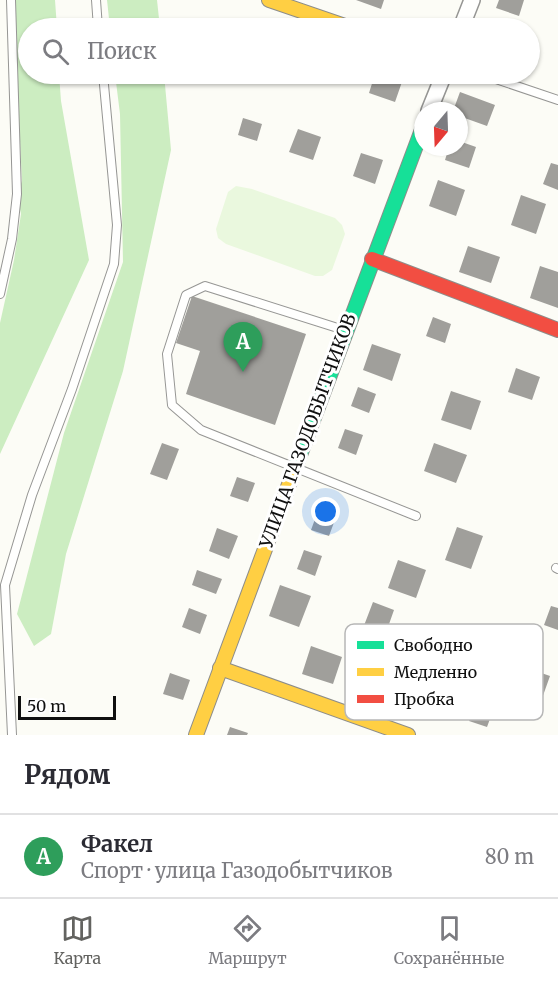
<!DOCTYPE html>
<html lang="ru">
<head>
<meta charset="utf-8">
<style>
	:root { --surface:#fff; --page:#f7f7f7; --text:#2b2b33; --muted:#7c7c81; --line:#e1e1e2; --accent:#636360 }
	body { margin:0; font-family:Merriweather,serif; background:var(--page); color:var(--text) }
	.compass { position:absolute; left:414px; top:102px; width:54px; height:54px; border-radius:50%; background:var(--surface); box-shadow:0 2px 4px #0004; rotate:199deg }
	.scale { position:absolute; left:18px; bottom:15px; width:98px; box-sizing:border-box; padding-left:6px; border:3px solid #101010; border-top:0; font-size:16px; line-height:21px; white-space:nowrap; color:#101010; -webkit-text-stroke:4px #fff; paint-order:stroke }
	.you { position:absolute; left:326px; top:512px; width:21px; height:21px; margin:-15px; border:4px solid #fff; border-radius:50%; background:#1a73e8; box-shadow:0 0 0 9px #1a73e833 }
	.badge { display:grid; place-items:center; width:39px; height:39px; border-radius:50%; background:var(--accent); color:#fff; font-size:20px; font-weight:700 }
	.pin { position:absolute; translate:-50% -50px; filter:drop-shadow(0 2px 3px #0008) }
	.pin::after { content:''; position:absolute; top:32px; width:21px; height:18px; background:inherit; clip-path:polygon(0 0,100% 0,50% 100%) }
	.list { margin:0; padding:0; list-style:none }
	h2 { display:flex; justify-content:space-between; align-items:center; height:78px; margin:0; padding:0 24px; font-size:26px }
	h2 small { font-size:20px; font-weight:400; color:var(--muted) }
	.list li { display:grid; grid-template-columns:39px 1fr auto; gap:18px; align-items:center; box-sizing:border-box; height:84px; padding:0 24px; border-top:2px solid var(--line) }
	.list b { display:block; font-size:22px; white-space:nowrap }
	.list p { margin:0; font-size:20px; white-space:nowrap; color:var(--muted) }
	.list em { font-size:20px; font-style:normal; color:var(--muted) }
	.icon { flex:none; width:33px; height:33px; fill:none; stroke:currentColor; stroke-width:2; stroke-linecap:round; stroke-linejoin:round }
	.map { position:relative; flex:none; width:558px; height:735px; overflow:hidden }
	.search { position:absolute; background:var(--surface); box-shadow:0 2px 4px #0004; left:18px; right:18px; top:18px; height:66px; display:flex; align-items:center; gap:15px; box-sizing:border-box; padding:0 21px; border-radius:33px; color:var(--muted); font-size:22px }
	.sheet { height:162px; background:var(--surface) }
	nav { display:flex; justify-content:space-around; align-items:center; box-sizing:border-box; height:84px; border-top:2px solid var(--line); background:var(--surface); font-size:16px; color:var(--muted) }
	nav a { display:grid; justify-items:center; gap:3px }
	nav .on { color:var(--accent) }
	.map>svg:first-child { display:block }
</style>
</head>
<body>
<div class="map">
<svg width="558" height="735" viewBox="0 0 558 735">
	<rect width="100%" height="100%" fill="#fcfcf6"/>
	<path fill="#ccedc1" d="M13,0h42l2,28h-29v46h31l2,27 28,159 -89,194v-131l14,-63 7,-46 -4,-20 5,-13z
		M107,0h50l3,28h-50z
		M115,74h49l7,76 -48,221 -57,183 -15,80 -17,12 -17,-32 47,-181 59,-171 -3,-148z"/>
	<path fill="#eaf8de" d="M236,186l16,3 83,29 7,7 3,9 -13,36 -9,6h-8l-89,-32 -8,-6 -2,-9 12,-37z"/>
	<path fill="#a09f9b" d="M356,0h28l-3,9z
		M499,0h25l-5,16 -23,-8z
		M375,74h11l17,5 -8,23 -26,-9z
		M460,92l35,13 -8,21 -28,-10v-5h-6z
		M243,118l19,6 -5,17 -19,-6z
		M298,129l23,8 -8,23 -24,-8z
		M459,141l17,6 -7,21 -24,-8 4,-13h10z
		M361,153l22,7 -8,24 -22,-8z
		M551,163l7,2v25l-15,-6z
		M438,180l27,10 -9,26 -27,-10z
		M521,195l25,9 -10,30 -25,-9z
		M468,246l32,11 -9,26 -32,-11z
		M540,266l18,6v36l-28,-10z
		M192,296l114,38 -31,91 -89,-31 14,-43 -24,-8z
		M433,317l18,7 -6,19 -19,-7z
		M372,344l29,10 -9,27 -29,-11z
		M516,368l24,9 -8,23 -24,-8z
		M358,387l18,7 -7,19 -18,-7z
		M451,391l30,10 -10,29 -30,-10z
		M345,429l18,6 -7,20 -18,-7z
		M162,443l17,6 -12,31 -17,-6z
		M434,443l33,12 -11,28 -32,-12z
		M237,477l18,6 -7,19 -18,-6z
		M318,511l18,6 -7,19 -18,-6z
		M457,527l26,9 -12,33 -26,-9z
		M217,528l21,8 -9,23 -20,-8z
		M304,550l18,6 -7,20 -18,-7z
		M398,560l28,10 -10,28 -28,-10z
		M197,570l25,9 -6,15 -24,-9z
		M280,585l31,11 -12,31 -30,-11z
		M373,602l21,8 -12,34 -22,-8z
		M551,606l7,2v22l-14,-5z
		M189,608l18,7 -7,19 -18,-7z
		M311,646l31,11 -9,27 -31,-10z
		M527,668l23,8 -10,28 -23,-8z
		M170,673l20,7 -7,20 -20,-6z
		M476,701l18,7 -7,19 -18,-6z
		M230,727l18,6 -1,2h-20z"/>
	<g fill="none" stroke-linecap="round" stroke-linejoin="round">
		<g stroke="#969694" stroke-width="10">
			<path id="lane" d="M96,0l2,28
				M481,74l77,26
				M0,294l12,-55 5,-45 -6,-194
				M344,330l-139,-44 -19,9 -19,59 5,51 29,25 215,86
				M556,568l2,1
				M12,735l-7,-150 27,-90 40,-106 42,-125 3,-39 -14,-151"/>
		</g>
		<g stroke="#969694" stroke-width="18">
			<path id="street" d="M461,28l11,-28
				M429,111l15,-37"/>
		</g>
		<g stroke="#8d8d8a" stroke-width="16">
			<path id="fast" d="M291,479l132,-352"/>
		</g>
		<g stroke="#8d8d8a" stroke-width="16">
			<path id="slow" d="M269,0l82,28
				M220,668l188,67
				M196,735l95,-256"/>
		</g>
		<g stroke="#8d8d8a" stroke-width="16">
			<path id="jam" d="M372,259l186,71"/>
		</g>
		<use href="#lane" stroke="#fffffe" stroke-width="8"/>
		<use href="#street" stroke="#fffffe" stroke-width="15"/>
		<use href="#fast" stroke="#16e098" stroke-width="14"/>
		<use href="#slow" stroke="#ffcf43" stroke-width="14"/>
		<use href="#jam" stroke="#f24e42" stroke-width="14"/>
	</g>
	<g text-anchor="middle" stroke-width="6" stroke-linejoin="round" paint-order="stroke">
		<g font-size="18" fill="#101010" stroke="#fff">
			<text transform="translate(308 431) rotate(-70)" y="6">УЛИЦА ГАЗОДОБЫТЧИКОВ</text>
		</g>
	</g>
	<rect x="345" y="624" width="198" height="96" rx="9" fill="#fff" stroke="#b7b7b7" stroke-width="1.5"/>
	<rect x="357" y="641" width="27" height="8" fill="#16e098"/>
	<rect x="357" y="668" width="27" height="8" fill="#ffcf43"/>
	<rect x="357" y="695" width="27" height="8" fill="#f24e42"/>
	<g font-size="16" fill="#101010">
		<text x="394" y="651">Свободно</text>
		<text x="394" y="678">Медленно</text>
		<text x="394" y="705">Пробка</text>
	</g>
</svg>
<svg class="compass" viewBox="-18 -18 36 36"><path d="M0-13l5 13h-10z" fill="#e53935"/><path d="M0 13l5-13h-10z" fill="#7c7c81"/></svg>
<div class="scale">50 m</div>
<div class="you"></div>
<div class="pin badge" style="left:243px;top:372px;background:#2e9e5b">A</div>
<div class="search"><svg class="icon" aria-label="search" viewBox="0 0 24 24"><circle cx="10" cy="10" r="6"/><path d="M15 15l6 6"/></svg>Поиск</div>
</div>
<section class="sheet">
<h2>Рядом<small></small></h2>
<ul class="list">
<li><span class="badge" style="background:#2e9e5b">A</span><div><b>Факел</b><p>Спорт · улица Газодобытчиков</p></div><em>80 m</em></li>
</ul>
</section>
<nav>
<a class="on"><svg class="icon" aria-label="map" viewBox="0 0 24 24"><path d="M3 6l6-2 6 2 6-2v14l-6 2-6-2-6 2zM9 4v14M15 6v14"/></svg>Карта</a>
<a><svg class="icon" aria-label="directions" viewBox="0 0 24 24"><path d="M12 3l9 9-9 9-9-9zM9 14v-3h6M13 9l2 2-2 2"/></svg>Маршрут</a>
<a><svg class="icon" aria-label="saved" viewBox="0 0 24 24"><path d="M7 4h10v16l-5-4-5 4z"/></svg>Сохранённые</a>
</nav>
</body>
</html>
